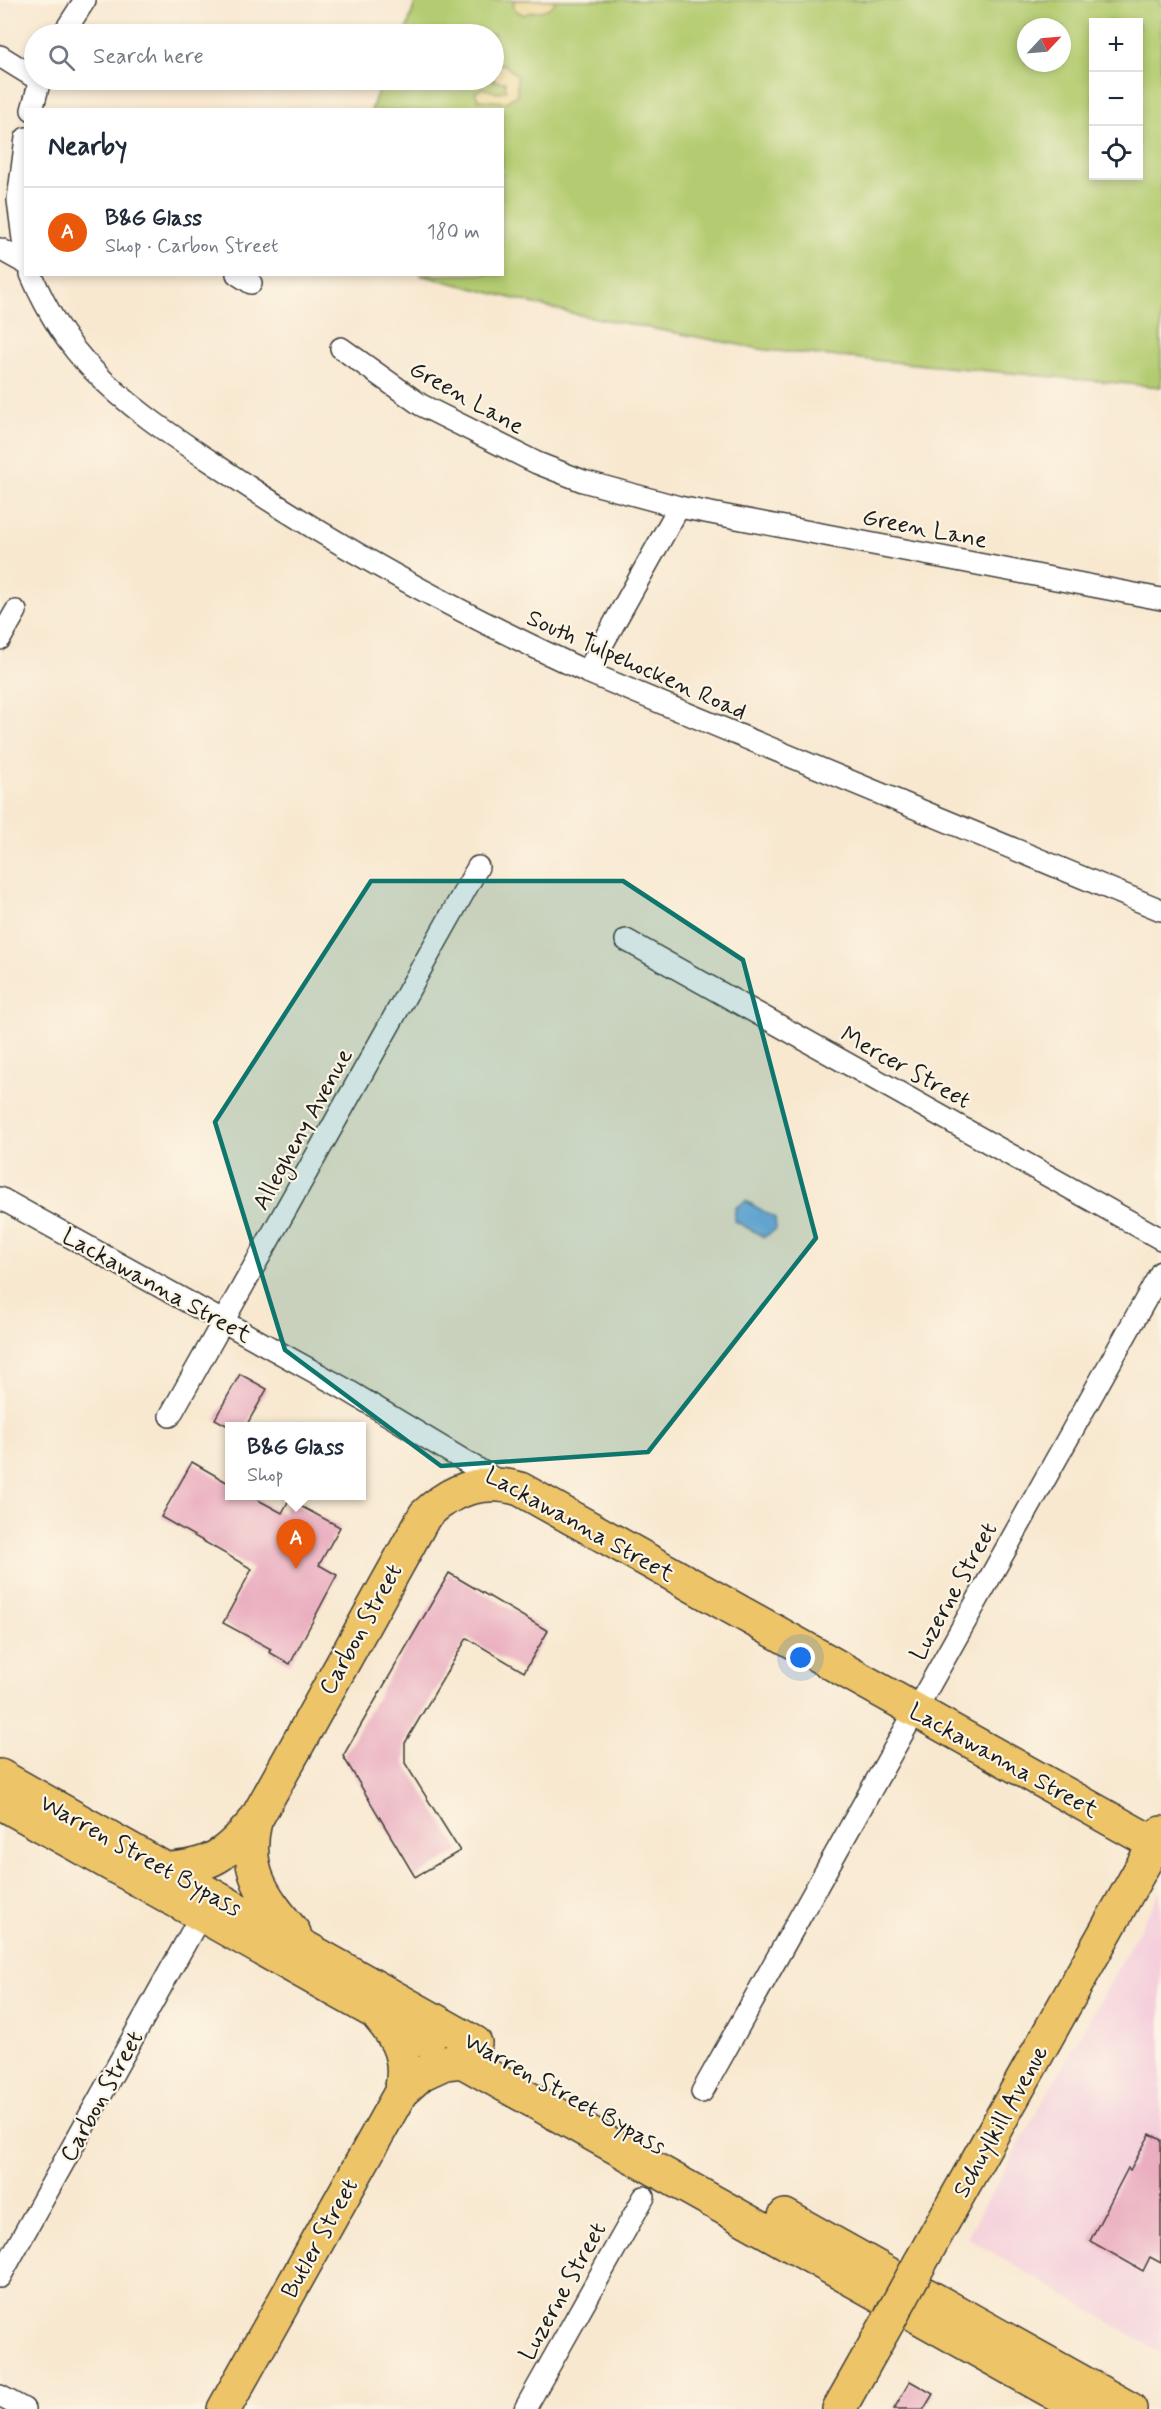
<!DOCTYPE html>
<html lang="en">
<head>
<meta charset="utf-8">
<style>
	:root { --surface:#fff; --page:#f6f6f7; --text:#1f2937; --muted:#747a83; --line:#e0e1e3; --accent:#ea580c }
	body { margin:0; font-family:Mynerve,sans-serif; background:var(--page); color:var(--text) }
	.controls { position:absolute; right:18px; top:18px; display:grid; overflow:hidden; border-radius:0px; box-shadow:0 3px 9px #0003 }
	.controls button { width:54px; height:54px; display:grid; place-items:center; padding:0; border:0; border-bottom:2px solid var(--line); background:var(--surface); color:var(--text); font:30px sans-serif }
	.compass { position:absolute; left:1017px; top:18px; width:54px; height:54px; border-radius:50%; background:var(--surface); box-shadow:0 3px 9px #0003; rotate:64deg }
	.you { position:absolute; left:801px; top:1658px; width:21px; height:21px; margin:-15px; border:4px solid #fff; border-radius:50%; background:#1a73e8; box-shadow:0 0 0 9px #1a73e833 }
	.badge { display:grid; place-items:center; width:39px; height:39px; border-radius:50%; background:var(--accent); color:#fff; font-size:20px; font-weight:700 }
	.pin { position:absolute; translate:-50% -50px; filter:drop-shadow(0 2px 3px #0008) }
	.pin::after { content:''; position:absolute; top:32px; width:21px; height:18px; background:inherit; clip-path:polygon(0 0,100% 0,50% 100%) }
	.popup { position:absolute; left:225px; top:1422px; width:141px; height:78px; box-sizing:border-box; display:grid; place-content:center; border-radius:0px; background:var(--surface); filter:drop-shadow(0 2px 4px #0005); font-size:20px; white-space:nowrap; color:var(--muted) }
	.popup b { font-size:22px; color:var(--text) }
	.popup::after { content:''; position:absolute; left:50%; top:100%; margin-left:-12px; border:12px solid transparent; border-top-color:var(--surface) }
	.list { margin:0; padding:0; list-style:none }
	h2 { display:flex; justify-content:space-between; align-items:center; height:78px; margin:0; padding:0 24px; font-size:26px }
	h2 small { font-size:20px; font-weight:400; color:var(--muted) }
	.list li { display:grid; grid-template-columns:39px 1fr auto; gap:18px; align-items:center; box-sizing:border-box; height:90px; padding:0 24px; border-top:2px solid var(--line) }
	.list b { display:block; font-size:22px; white-space:nowrap }
	.list p { margin:0; font-size:20px; white-space:nowrap; color:var(--muted) }
	.list em { font-size:20px; font-style:normal; color:var(--muted) }
	.icon { flex:none; width:33px; height:33px; fill:none; stroke:currentColor; stroke-width:2; stroke-linecap:round; stroke-linejoin:round }
	.map { position:relative; flex:none; width:1161px; height:2409px; overflow:hidden }
	.search { position:absolute; background:var(--surface); box-shadow:0 3px 9px #0003; left:24px; top:24px; width:480px; height:66px; display:flex; align-items:center; gap:15px; box-sizing:border-box; padding:0 21px; border-radius:33px; color:var(--muted); font-size:22px }
	.panel { position:absolute; background:var(--surface); box-shadow:0 3px 9px #0003; left:24px; top:108px; width:480px; height:168px; border-radius:0px }
	.map>svg:first-child { display:block }
</style>
</head>
<body>
<div class="map">
<svg width="1161" height="2409" viewBox="0 0 1161 2409">
	<rect width="100%" height="100%" fill="#fcf5e5"/>
	<filter id="ink" filterUnits="userSpaceOnUse"><feTurbulence type="fractalNoise" baseFrequency=".0167" numOctaves="2"/><feDisplacementMap in="SourceGraphic" scale="12" xChannelSelector="R" yChannelSelector="G"/><feConvolveMatrix kernelMatrix="1 2 1 2 8 2 1 2 1" color-interpolation-filters="sRGB"/></filter>
	<filter id="wash" filterUnits="userSpaceOnUse"><feTurbulence type="fractalNoise" baseFrequency=".008" numOctaves="4" result="noise"/><feDisplacementMap in="SourceGraphic" scale="24" xChannelSelector="R" yChannelSelector="G"/><feGaussianBlur stdDeviation="1.35" result="paint"/><feColorMatrix in="noise" values="0 0 0 0 0 0 0 0 0 0 0 0 0 0 0 0 0 1.4 0 .05"/><feComposite in="paint" operator="in"/></filter>
	<g filter="url(#wash)">
		<rect width="100%" height="100%" fill="#f8e8d0"/>
		<path fill="#f4cfdc" d="M1161,1891v462l-194,-116z"/>
		<path fill="#b4cc71" stroke="#687446" stroke-width="1.5" fill-rule="evenodd" d="M416,0h745v387l-395,-37 -191,-36 -155,-39 82,-1v-164h-131l11,-30h112v-46h-89zM1094,22h44v154h-44zM1026,27h36v36h-36z"/>
		<path fill="#eeda9e" stroke="#857b5d" stroke-width="1.5" d="M517,0h39c-8,15 -20,8 -32,15l-9,-5 -2,-7z
			M504,64l13,12v19l-11,7 -27,-2 -4,-7 7,-5 15,5 9,-3 -1,-8 -18,-2h7v-15z"/>
		<path fill="#79b0e8" stroke="#4a6682" stroke-width="1.5" d="M746,1201l29,17 1,11 -12,8 -29,-16v-13z"/>
		<g id="blocks">
			<path fill="#eaaec0" d="M240,1374l27,15 -21,37h-18l-13,-7z
				M192,1462l38,22v12h21l31,17 7,-13 51,27 -21,38 18,10 -47,89 -21,-12 2,-3 -48,-26 29,-54 -91,-52z
				M449,1573l99,58 -24,41 -57,-34 -62,105v20l55,88 -45,26 -72,-121z
				M1150,2134l11,6v123l-11,-6 -7,14 -53,-30 38,-73 2,2z
				M910,2381l23,13 -9,15h-30z"/>
		</g>
	</g>
	<g filter="url(#ink)">
		<use href="#blocks" fill-opacity="0" stroke="#3d3b37" stroke-width="1.5"/>
		<g fill="none" stroke-linecap="round" stroke-linejoin="round">
			<g stroke="#3d3b37" stroke-width="24">
				<path id="minor" d="M63,34l22,-34
					M0,56l34,21
					M32,110l8,-30
					M26,138l-8,62 8,63
					M0,249l25,14
					M31,274c15,35 34,68 61,95 38,40 85,70 130,100 116,79 237,144 365,203l574,238
					M237,274l14,9
					M341,348l80,57 116,58 46,18 96,26 482,92
					M0,639l16,-28
					M587,672l92,-165
					M626,940l535,299
					M0,1198l347,192 156,94
					M170,1416l308,-549
					M702,2092l459,-820
					M0,2277l201,-362
					M0,2396l24,13
					M525,2409l119,-212"/>
			</g>
			<g stroke="#3d3b37" stroke-width="36">
				<path id="primary" d="M255,1821l170,-306c27,-26 58,-37 95,-26l635,355
					M920,2263l241,-430
					M224,2409l177,-317 20,-18
					M839,2409l50,-89"/>
			</g>
			<g stroke="#3d3b37" stroke-width="36">
				<path id="trunk" d="M0,1776l475,267
					M0,1802l428,240
					M255,1821c-12,50 8,75 39,112
					M167,1869c44,-2 60,-15 88,-48
					M379,2017c21,24 29,43 22,75"/>
			</g>
			<g stroke="#3d3b37" stroke-width="36">
				<path id="motorway" d="M421,2074l24,-11 17,-2 621,348
					M785,2216l345,193"/>
			</g>
			<use href="#minor" stroke="#fff" stroke-width="21"/>
			<use href="#primary" stroke="#eec469" stroke-width="33"/>
			<use href="#trunk" stroke="#eec469" stroke-width="33"/>
			<use href="#motorway" stroke="#eec469" stroke-width="33"/>
			<g stroke="#3d3b37" stroke-width="36" stroke-linecap="butt">
				<path id="primary-bridge" d="M889,2320l31,-57"/>
			</g>
			<use href="#primary-bridge" stroke="#eec469" stroke-width="33"/>
		</g>
	</g>
	<path fill="#0f766e" fill-opacity="0.2" stroke="#0f766e" stroke-width="4.5" stroke-linejoin="round" d="M371,881h252l120,79 73,278 -168,214 -207,14 -156,-116 -70,-228z"/>
	<g text-anchor="middle" stroke-width="4.5" stroke-linejoin="round" paint-order="stroke">
		<g font-size="24" fill="#1c1c1c" stroke="#fcf5e5">
			<text transform="translate(467 397) rotate(29)" y="8">Green Lane</text>
			<text transform="translate(925 528) rotate(11)" y="8">Green Lane</text>
			<text transform="translate(637 664) rotate(24)" y="8">South Tulpehocken Road</text>
			<text transform="translate(906 1067) rotate(29)" y="8">Mercer Street</text>
			<text transform="translate(302 1129) rotate(-61)" y="8">Allegheny Avenue</text>
			<text transform="translate(157 1285) rotate(29)" y="8">Lackawanna Street</text>
			<text transform="translate(580 1524) rotate(29)" y="8">Lackawanna Street</text>
			<text transform="translate(953 1591) rotate(-61)" y="8">Luzerne Street</text>
			<text transform="translate(360 1629) rotate(-61)" y="8">Carbon Street</text>
			<text transform="translate(1004 1760) rotate(29)" y="8">Lackawanna Street</text>
			<text transform="translate(141 1855) rotate(29)" y="8">Warren Street Bypass</text>
			<text transform="translate(565 2093) rotate(29)" y="8">Warren Street Bypass</text>
			<text transform="translate(101 2096) rotate(-61)" y="8">Carbon Street</text>
			<text transform="translate(1000 2121) rotate(-61)" y="8">Schuylkill Avenue</text>
			<text transform="translate(319 2238) rotate(-61)" y="8">Butler Street</text>
			<text transform="translate(562 2291) rotate(-61)" y="8">Luzerne Street</text>
		</g>
	</g>
</svg>
<div class="controls">
<button>+</button>
<button>−</button>
<button><svg class="icon" aria-label="locate" viewBox="0 0 24 24"><circle cx="12" cy="12" r="6"/><path d="M12 2v4M12 18v4M2 12h4M18 12h4"/></svg></button>
</div>
<svg class="compass" viewBox="-18 -18 36 36"><path d="M0-13l5 13h-10z" fill="#e53935"/><path d="M0 13l5-13h-10z" fill="#747a83"/></svg>
<div class="you"></div>
<div class="pin badge" style="left:296px;top:1569px">A</div>
<div class="popup"><b>B&amp;G Glass</b>Shop</div>
<div class="search"><svg class="icon" aria-label="search" viewBox="0 0 24 24"><circle cx="10" cy="10" r="6"/><path d="M15 15l6 6"/></svg>Search here</div>
<section class="panel">
<h2>Nearby<small></small></h2>
<ul class="list">
<li><span class="badge">A</span><div><b>B&amp;G Glass</b><p>Shop · Carbon Street</p></div><em>180 m</em></li>
</ul>
</section>
</div>
</body>
</html>
